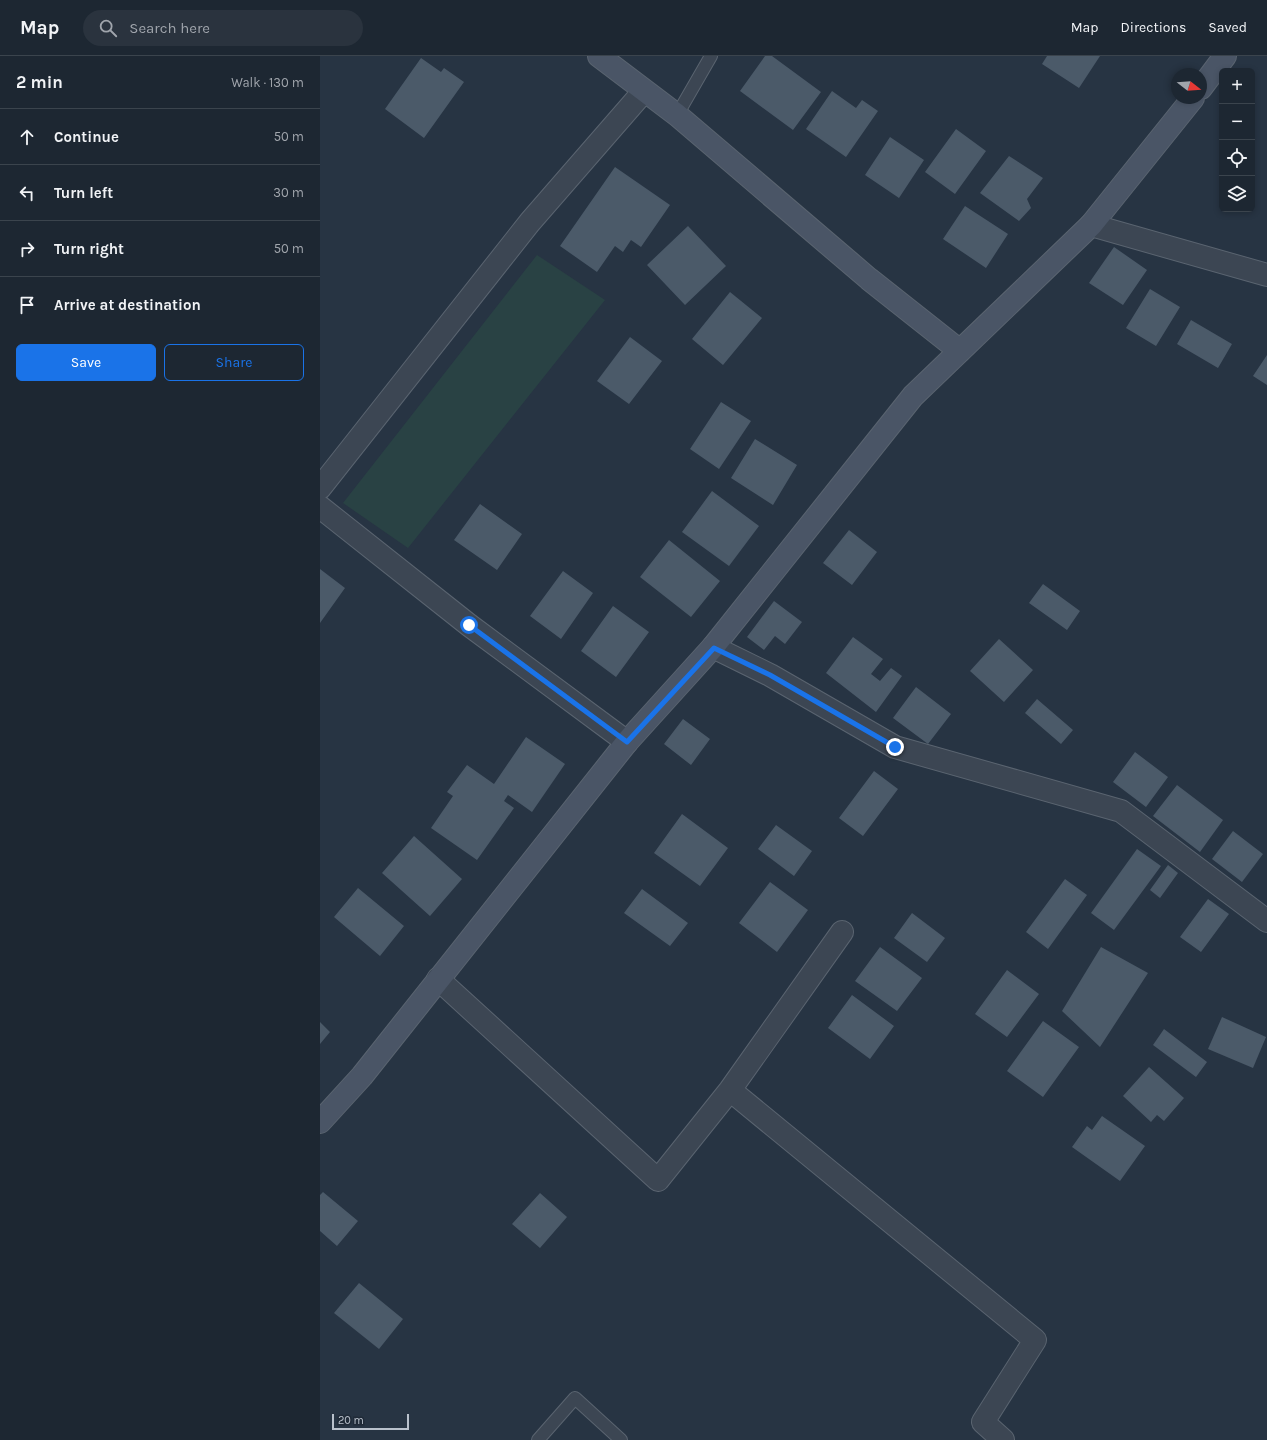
<!DOCTYPE html>
<html lang="en">
<head>
<meta charset="utf-8">
<style>
	:root { --surface:#1d2732; --page:#2a333e; --text:#f1f3f6; --muted:#a0a5ac; --line:#3b444d; --accent:#1a73e8 }
	body { margin:0; font-family:Karla,sans-serif; background:var(--page); color:var(--text) }
	.controls { position:absolute; right:12px; top:12px; display:grid; overflow:hidden; border-radius:6px; box-shadow:0 2px 6px #0003 }
	.controls button { width:36px; height:36px; display:grid; place-items:center; padding:0; border:0; border-bottom:1px solid var(--line); background:var(--surface); color:var(--text); font:20px sans-serif }
	.compass { position:absolute; left:851px; top:12px; width:36px; height:36px; border-radius:50%; background:var(--surface); box-shadow:0 2px 6px #0003; rotate:107deg }
	.scale { position:absolute; left:12px; bottom:10px; width:77px; box-sizing:border-box; padding-left:4px; border:2px solid #b9c1cc; border-top:0; font-size:11px; line-height:14px; white-space:nowrap; color:#b9c1cc; -webkit-text-stroke:3px #202b38; paint-order:stroke }
	.stop { position:absolute; width:12px; height:12px; margin:-9px; border:3px solid #1a73e8; border-radius:50%; background:#fff }
	.stop.end { background:#1a73e8; border-color:#fff; box-shadow:0 1px 4px #0008 }
	.list { margin:0; padding:0; list-style:none }
	h2 { display:flex; justify-content:space-between; align-items:center; height:52px; margin:0; padding:0 16px; font-size:17px }
	h2 small { font-size:13px; font-weight:400; color:var(--muted) }
	.list li { display:grid; grid-template-columns:26px 1fr auto; gap:12px; align-items:center; box-sizing:border-box; height:56px; padding:0 16px; border-top:1px solid var(--line) }
	.list b { display:block; font-size:15px; white-space:nowrap }
	.list em { font-size:13px; font-style:normal; color:var(--muted) }
	.actions { display:flex; gap:8px; padding:12px 16px }
	.actions a { flex:1; padding:9px 0; border:1px solid var(--accent); border-radius:6px; text-align:center; font-size:14px; color:var(--accent) }
	.actions .main { background:var(--accent); color:#fff }
	.icon { flex:none; width:22px; height:22px; fill:none; stroke:currentColor; stroke-width:2; stroke-linecap:round; stroke-linejoin:round }
	.map { position:relative; flex:none; width:947px; height:1384px; overflow:hidden }
	header { display:flex; align-items:center; gap:24px; box-sizing:border-box; height:56px; padding:0 20px; background:var(--surface); border-bottom:1px solid var(--line) }
	header strong { font-size:19px }
	nav { display:flex; gap:22px; margin-inline-start:auto; font-size:14px }
	.search { width:280px; height:36px; background:var(--page); display:flex; align-items:center; gap:10px; box-sizing:border-box; padding:0 14px; border-radius:22px; color:var(--muted); font-size:15px }
	main { display:flex }
	aside { flex:1; background:var(--surface) }
	.map>svg:first-child { display:block }
</style>
</head>
<body>
<header>
<strong>Map</strong>
<div class="search"><svg class="icon" aria-label="search" viewBox="0 0 24 24"><circle cx="10" cy="10" r="6"/><path d="M15 15l6 6"/></svg>Search here</div>
<nav><a>Map</a><a>Directions</a><a>Saved</a></nav>
</header>
<main>
<aside>
<h2>2 min<small>Walk · 130 m</small></h2>
<ul class="list">
<li><svg class="icon" aria-label="ahead" viewBox="0 0 24 24"><path d="M12 20V5M6 11l6-6 6 6"/></svg><div><b>Continue</b></div><em>50 m</em></li>
<li><svg class="icon" aria-label="left" viewBox="0 0 24 24"><path d="M17 20v-9H6M10 6l-5 5 5 5"/></svg><div><b>Turn left</b></div><em>30 m</em></li>
<li><svg class="icon" aria-label="right" viewBox="0 0 24 24"><path d="M7 20v-9h11M14 6l5 5-5 5"/></svg><div><b>Turn right</b></div><em>50 m</em></li>
<li><svg class="icon" aria-label="arrive" viewBox="0 0 24 24"><path d="M6 21V4h12l-3 4 3 4H6"/></svg><div><b>Arrive at destination</b></div></li>
</ul>
<div class="actions"><a class="main">Save</a><a>Share</a></div>
</aside>
<div class="map">
<svg width="947" height="1384" viewBox="0 0 947 1384">
	<rect width="100%" height="100%" fill="#273443"/>
	<path fill="#294244" d="M217,199l68,45 -197,248 -65,-45z"/>
	<path fill="#4b5a69" d="M445,0h7l49,36 -28,38 -53,-39z
		M727,0h53l-21,32 -37,-24z
		M101,2l20,14 3,-4 20,14 -40,56 -39,-29z
		M512,35l24,17 6,-8 16,11 -32,46 -40,-28z
		M636,73l30,22 -31,43 -30,-22z
		M570,81l34,23 -25,38 -34,-23z
		M689,100l34,22 -16,21 4,9 -12,13 -39,-28z
		M295,111l55,38 -29,42 -10,-7 -8,12 -8,-6 -18,26 -37,-26z
		M645,150l43,28 -22,34 -43,-29z
		M368,170l38,40 -41,39 -38,-40z
		M794,191l33,23 -24,35 -34,-22z
		M830,233l30,18 -24,39 -30,-18z
		M410,236l32,26 -39,47 -31,-26z
		M871,264l41,24 -14,24 -41,-24z
		M310,281l32,24 -33,43 -32,-23z
		M947,299v30l-14,-9z
		M401,346l30,19 -32,48 -29,-20z
		M435,383l42,26 -24,40 -42,-27z
		M392,435l47,35 -30,40 -47,-34z
		M160,448l42,30 -25,36 -43,-30z
		M529,474l28,22 -25,33 -29,-22z
		M349,484l51,41 -29,36 -51,-40z
		M0,513l25,19 -25,35z
		M243,515l30,22 -32,46 -31,-23z
		M723,528l37,27 -13,19 -38,-27z
		M454,545l28,21 -17,22 -10,-8 -11,14 -17,-13z
		M293,550l36,26 -33,45 -35,-26z
		M533,581l30,22 -12,15 9,7 11,-13 11,8 -26,36 -50,-39z
		M679,583l34,31 -29,32 -34,-31z
		M596,631l35,27 -23,30 -35,-26z
		M717,643l36,31 -12,14 -36,-31z
		M363,663l27,20 -19,26 -27,-21z
		M206,681l39,27 -33,48 -24,-17 -4,6 10,7 -37,52 -46,-32 22,-32 -6,-4 20,-27 27,19z
		M815,696l33,25 -22,30 -33,-25z
		M554,715l24,18 -35,47 -24,-18z
		M857,729l46,35 -23,32 -47,-36z
		M362,758l46,34 -28,38 -46,-33z
		M456,769l36,26 -18,25 -36,-27z
		M913,775l30,23 -21,28 -30,-23z
		M94,780l48,43 -32,37 -48,-43z
		M817,793l24,17 -47,64 -23,-17z
		M848,809l10,8 -18,25 -10,-8z
		M745,823l22,16 -39,54 -22,-17z
		M450,826l38,28 -31,42 -38,-29z
		M38,832l46,38 -24,30 -46,-39z
		M322,833l46,34 -18,23 -46,-33z
		M888,843l21,15 -28,38 -21,-15z
		M592,857l33,25 -18,24 -33,-24z
		M560,891l42,31 -25,33 -42,-30z
		M781,891l47,26 -48,74 -38,-36z
		M687,914l32,24 -32,43 -32,-23z
		M532,939l42,31 -24,33 -42,-31z
		M902,961l44,20 -13,31 -45,-19z
		M723,965l36,26 -36,50 -36,-26z
		M0,966l10,10 -10,12z
		M844,973l43,33 -11,15 -43,-32z
		M829,1011l35,31 -20,23 -7,-6 -6,7 -28,-26z
		M782,1060l43,30 -25,35 -48,-34 15,-21 5,4z
		M3,1136l35,29 -21,25 -17,-15v-36z
		M220,1137l27,24 -27,31 -28,-24z
		M39,1227l44,36 -24,30 -45,-36z"/>
	<g fill="none" stroke-linecap="round" stroke-linejoin="round">
		<g stroke="#5a6470" stroke-width="14">
			<path id="lane" d="M357,59l34,-59
				M218,1384l37,-42 46,42"/>
		</g>
		<g stroke="#5a6470" stroke-width="24">
			<path id="street" d="M771,169l176,50
				M0,432l210,-266 114,-131
				M0,451l149,118 158,117
				M393,591l57,28 125,72 226,64 146,110
				M118,923l220,201 72,-90 112,-158
				M410,1034l305,250 -52,82 20,18"/>
		</g>
		<g stroke="#5a6470" stroke-width="24">
			<path id="secondary" d="M279,0l78,59 192,164 91,72
				M881,32l24,-32
				M0,1066l42,-46 265,-334 86,-95 200,-251 178,-171 102,-127"/>
		</g>
		<use href="#lane" stroke="#3c4653" stroke-width="12"/>
		<use href="#street" stroke="#3c4653" stroke-width="22"/>
		<use href="#secondary" stroke="#4a5566" stroke-width="22"/>
	</g>
	<g fill="none" stroke-linecap="round" stroke-linejoin="round">
		<path stroke="#1a73e8" stroke-width="5" d="M149,569l158,117 87,-94 56,27 125,72"/>
	</g>
</svg>
<div class="controls">
<button>+</button>
<button>−</button>
<button><svg class="icon" aria-label="locate" viewBox="0 0 24 24"><circle cx="12" cy="12" r="6"/><path d="M12 2v4M12 18v4M2 12h4M18 12h4"/></svg></button>
<button><svg class="icon" aria-label="layers" viewBox="0 0 24 24"><path d="M12 4l9 5-9 5-9-5zM3 14l9 5 9-5"/></svg></button>
</div>
<svg class="compass" viewBox="-18 -18 36 36"><path d="M0-13l5 13h-10z" fill="#e53935"/><path d="M0 13l5-13h-10z" fill="#a0a5ac"/></svg>
<div class="scale">20 m</div>
<div class="stop" style="left:149px;top:569px"></div>
<div class="stop end" style="left:575px;top:691px"></div>
</div>
</main>
</body>
</html>
